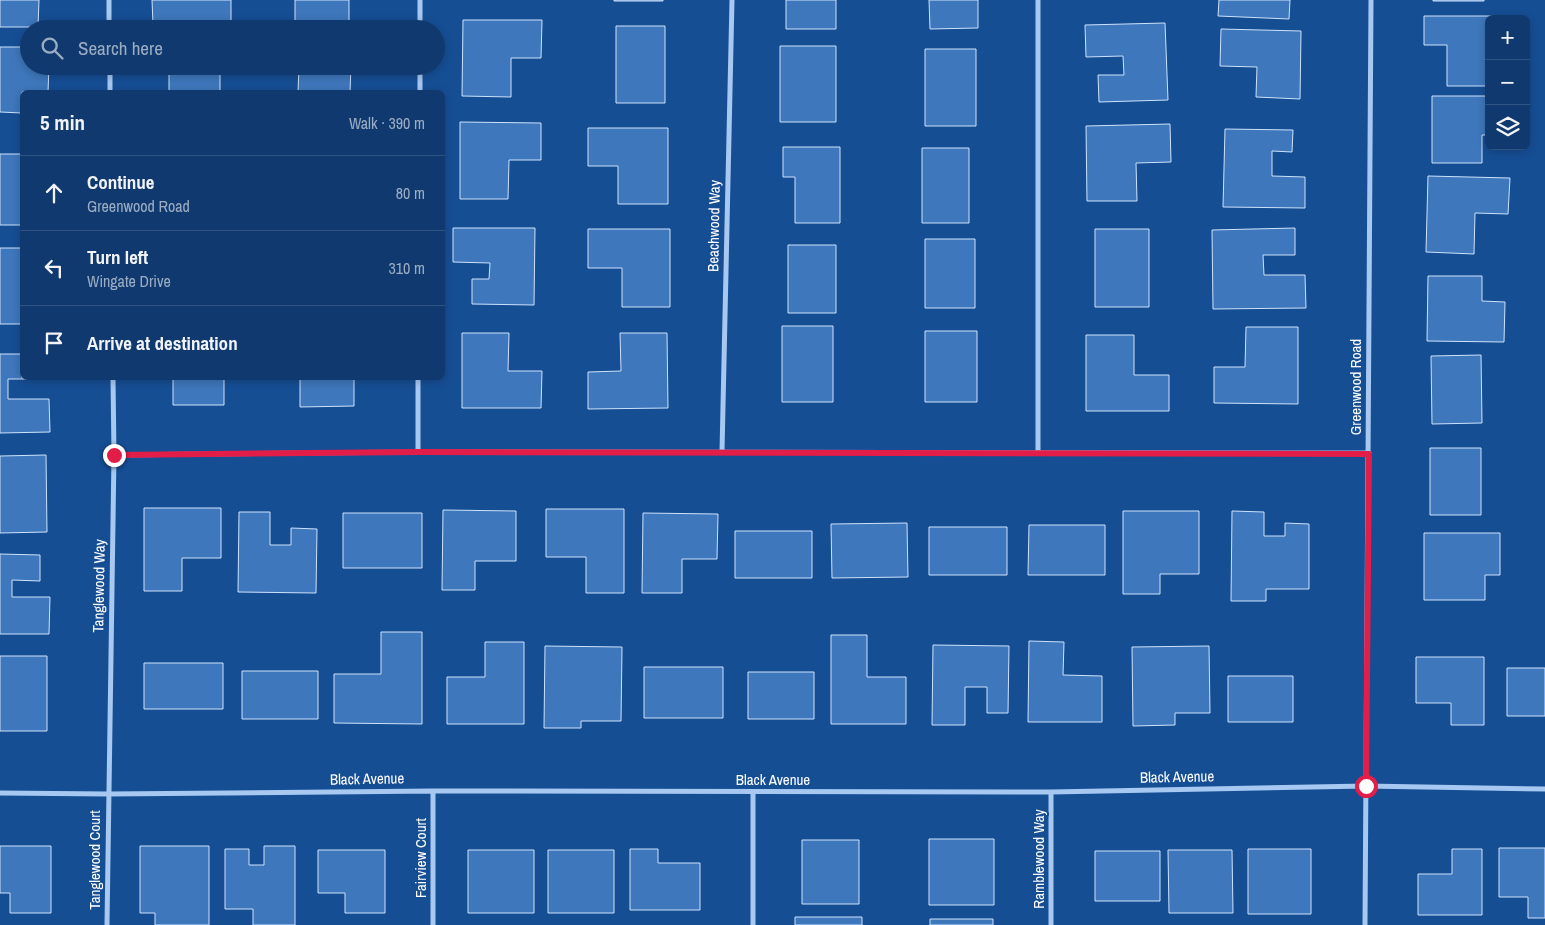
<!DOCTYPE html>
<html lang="en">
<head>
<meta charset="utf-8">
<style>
	:root { --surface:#103a6f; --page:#1e4577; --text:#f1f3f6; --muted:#9cadc3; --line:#305482 }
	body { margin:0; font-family:"Archivo Narrow",sans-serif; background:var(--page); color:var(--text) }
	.controls { position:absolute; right:15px; top:15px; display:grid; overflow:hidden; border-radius:8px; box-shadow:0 2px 8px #0003 }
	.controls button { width:45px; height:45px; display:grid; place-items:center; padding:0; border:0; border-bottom:1px solid var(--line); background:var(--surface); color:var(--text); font:25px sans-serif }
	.stop { position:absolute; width:15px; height:15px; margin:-11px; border:4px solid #e11d48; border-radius:50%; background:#fff }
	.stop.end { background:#e11d48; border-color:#fff; box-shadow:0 1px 5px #0008 }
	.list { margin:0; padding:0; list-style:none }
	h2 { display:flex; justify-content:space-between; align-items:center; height:65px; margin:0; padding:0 20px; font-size:21px }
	h2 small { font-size:16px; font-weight:400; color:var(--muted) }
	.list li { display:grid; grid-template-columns:32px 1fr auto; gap:15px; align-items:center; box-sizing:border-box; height:75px; padding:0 20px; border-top:1px solid var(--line) }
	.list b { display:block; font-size:19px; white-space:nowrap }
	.list p { margin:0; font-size:16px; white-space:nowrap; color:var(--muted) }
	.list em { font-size:16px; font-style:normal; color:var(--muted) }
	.icon { flex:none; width:28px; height:28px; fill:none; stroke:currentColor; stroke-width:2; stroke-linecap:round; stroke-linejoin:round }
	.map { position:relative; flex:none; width:1545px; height:925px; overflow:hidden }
	.search { position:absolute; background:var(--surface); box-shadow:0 2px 8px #0003; left:20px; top:20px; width:425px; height:55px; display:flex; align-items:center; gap:12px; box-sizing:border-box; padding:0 18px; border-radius:28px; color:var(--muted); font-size:19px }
	.panel { position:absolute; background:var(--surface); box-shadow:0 2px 8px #0003; left:20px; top:90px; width:425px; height:290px; border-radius:8px }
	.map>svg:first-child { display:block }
</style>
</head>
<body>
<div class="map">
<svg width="1545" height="925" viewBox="0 0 1545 925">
	<rect width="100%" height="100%" fill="#164e94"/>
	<path fill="#3e77bb" stroke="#cde2fc" d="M0,0h39l-1,27h-38z
		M152,0h79v23l-78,1z
		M295,0h54v29h-54z
		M614,0h49v1h-49z
		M786,0h50v29h-50z
		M929,0h49v28l-48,1z
		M1219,0h71l-1,19 -71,-3z
		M1433,0h51v1h-51z
		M1424,16h69v3h-4v67h-42v-41h-23z
		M463,20h79l-1,38h-30v39l-49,-1z
		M1165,23l3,77 -69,2 -1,-27h26l-1,-19 -37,1 -1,-32z
		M616,26h49v77h-49z
		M1221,29l80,2 -1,68 -44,-2 1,-30 -37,-1z
		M780,46h56v76h-56z
		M0,47h29v19h20l-1,26h-26v21l-22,-1z
		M925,49h51v77h-51z
		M169,66h51v26h-51z
		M299,66h52l-1,26h-52z
		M1432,96h57v39h-7v28h-50z
		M460,122l81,1v37h-32l-1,39h-48z
		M1170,124l1,38 -35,1 1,38h-50l-1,-75z
		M588,128h80v76h-50v-38h-30z
		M1225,129l68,1 -1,22 -20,-1v25l33,1v31l-82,-1z
		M783,147h57v76h-45v-46h-12z
		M922,148h47v75h-47z
		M0,154h22v71h-22z
		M1428,176l82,2 -2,36 -33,-1 -1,41 -48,-2z
		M453,228h82l-1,77 -62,-1v-25h17l1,-16 -37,-1z
		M1295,228v27h-32l1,20h41l1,33 -93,1 -1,-79z
		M588,229h82v78h-48v-39h-34z
		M1095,229h54v78h-54z
		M925,239h50v69h-50z
		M788,245h48v68h-48z
		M0,248h22v76h-22z
		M1428,276h54v25l23,1 -1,40 -77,-1z
		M782,326h51v76h-51z
		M1246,327h52v77l-84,-1v-36h31z
		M925,331h52v71h-52z
		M462,333h47l-1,38h34l-1,37h-79z
		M620,333h47l1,75 -80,1v-37l33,-1z
		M1086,335h48v40h35v36h-83z
		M0,354h22v24h17v1h-31v20h41l1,33 -50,1z
		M1481,355l1,68 -50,1 -1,-68z
		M173,378h51v27h-51z
		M300,378h54v28l-54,1z
		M1430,448h51v67h-51z
		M46,455l1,77 -47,1v-77z
		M144,508h77v50h-39v33h-38z
		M546,509h78v84h-38v-36h-40z
		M443,510l73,1v50h-41v29h-33z
		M1123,511h76v63h-39v20h-37z
		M1232,511l32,1v24h21v-13l24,1v65h-43v12h-35z
		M239,512h31v33h21v-17l26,1 -1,64 -78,-1z
		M343,513h79v55h-79z
		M643,513l75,1 -1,45h-35v34h-40z
		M907,523l1,54 -76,1 -1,-54z
		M1029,525h76v50h-77z
		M929,527h78v48h-78z
		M735,531h77v47h-77z
		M1424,533h76v42h-15v25h-61z
		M0,554l40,1v26l-28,-1v17h38l-1,37h-49z
		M381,632h41v92l-88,-1v-49h47z
		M831,635h36v42h39v47h-75z
		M1029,641l35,1 -1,33 39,1v46h-74z
		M485,642h39v82h-77v-47h38z
		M933,645l76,1 -1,67h-21v-26h-22v38h-33z
		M545,646l77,1 -1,74h-40v7h-37z
		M1209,646l1,67h-35v12l-42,1 -1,-79z
		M0,656h47v75h-47z
		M1416,657h68v68h-33v-22h-35z
		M144,663h79v46h-79z
		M644,667h79v51h-79z
		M1507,668h38v48h-38z
		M242,671h76v48h-76z
		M748,672h66v47h-66z
		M1228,676h65v46h-65z
		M929,839h65v66h-65z
		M802,840h57v64h-57z
		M0,846h51v67h-41v-20h-10z
		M140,846h69v79h-54v-12h-15z
		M264,846h31v79h-42v-16h-28v-60h24v16h15z
		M1499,848h46v70h-17v-21h-29z
		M630,849h28v14h42v47h-70z
		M1248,849h63v65h-63z
		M1452,849h30v66h-64v-41h34z
		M318,850h67v63h-40v-20h-27z
		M468,850h66v63h-66z
		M548,850h66v63h-66z
		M1168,850h64l1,63h-64z
		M1095,851h65v50h-65z
		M795,917h67v8h-67z
		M930,919h63v6h-63z"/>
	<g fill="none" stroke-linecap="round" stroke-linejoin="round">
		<path stroke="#a6c8f1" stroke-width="5" d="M109,0v29
			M1038,0v452
			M420,29v-29
			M110,66v26
			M420,92v-26
			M418,452v-74
			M722,452l10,-452
			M114,455l304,-3 951,1
			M433,791v134
			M753,792v133
			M1051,792v133
			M0,793l108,1 325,-3 618,1 315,-6 179,3
			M107,925l7,-470 -1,-77
			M1365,925l6,-925"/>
	</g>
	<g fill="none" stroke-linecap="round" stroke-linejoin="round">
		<path stroke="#e11d48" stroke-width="6" d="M114,455l304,-3 951,2 -3,332"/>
	</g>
	<g text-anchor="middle" stroke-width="4" stroke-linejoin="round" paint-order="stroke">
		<g font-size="15" fill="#fff" stroke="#164e94">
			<text transform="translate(714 226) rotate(-89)" y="5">Beachwood Way</text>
			<text transform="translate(1356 387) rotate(-90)" y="5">Greenwood Road</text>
			<text transform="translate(99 586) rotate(-89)" y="5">Tanglewood Way</text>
			<text transform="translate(1177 777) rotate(-1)" y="5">Black Avenue</text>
			<text transform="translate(367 779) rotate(-1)" y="5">Black Avenue</text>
			<text x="773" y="785">Black Avenue</text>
			<text transform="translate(421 858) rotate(-90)" y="5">Fairview Court</text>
			<text transform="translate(1039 859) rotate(-90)" y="5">Ramblewood Way</text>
			<text transform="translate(95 860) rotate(-90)" y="5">Tanglewood Court</text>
		</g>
	</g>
</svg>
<div class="controls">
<button>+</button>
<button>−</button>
<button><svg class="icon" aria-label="layers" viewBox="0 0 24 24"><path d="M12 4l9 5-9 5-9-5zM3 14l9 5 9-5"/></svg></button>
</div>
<div class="stop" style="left:1366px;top:786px"></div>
<div class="stop end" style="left:114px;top:455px"></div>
<div class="search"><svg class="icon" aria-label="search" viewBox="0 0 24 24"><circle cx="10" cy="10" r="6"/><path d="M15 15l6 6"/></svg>Search here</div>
<section class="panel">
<h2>5 min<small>Walk · 390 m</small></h2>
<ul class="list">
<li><svg class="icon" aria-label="ahead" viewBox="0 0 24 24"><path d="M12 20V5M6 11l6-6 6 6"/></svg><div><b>Continue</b><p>Greenwood Road</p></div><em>80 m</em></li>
<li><svg class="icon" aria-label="left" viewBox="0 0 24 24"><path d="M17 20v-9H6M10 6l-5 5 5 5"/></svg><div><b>Turn left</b><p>Wingate Drive</p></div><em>310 m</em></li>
<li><svg class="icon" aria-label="arrive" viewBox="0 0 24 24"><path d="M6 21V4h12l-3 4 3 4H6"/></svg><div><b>Arrive at destination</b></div></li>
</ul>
</section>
</div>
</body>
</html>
